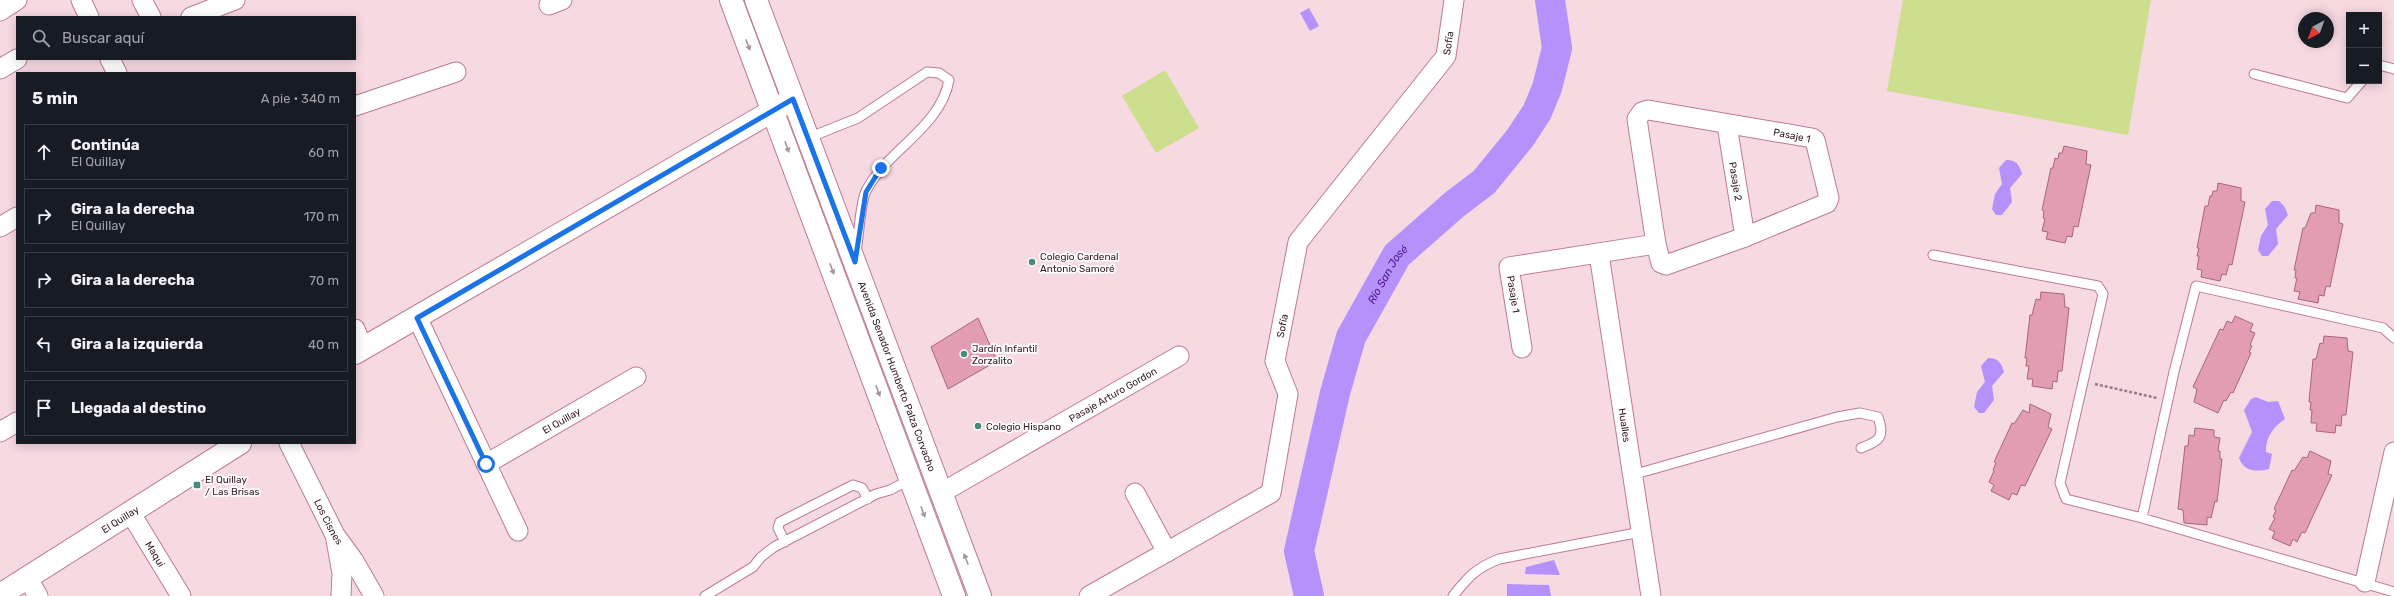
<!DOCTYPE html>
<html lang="es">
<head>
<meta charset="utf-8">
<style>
	:root { --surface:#171b24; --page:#20242c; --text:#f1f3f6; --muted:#9ea1a6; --line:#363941 }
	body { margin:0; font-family:Rubik,sans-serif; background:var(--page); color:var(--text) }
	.controls { position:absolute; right:12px; top:12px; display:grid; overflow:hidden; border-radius:0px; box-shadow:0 2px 10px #0003 }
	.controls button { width:36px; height:36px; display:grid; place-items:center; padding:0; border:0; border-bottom:1px solid var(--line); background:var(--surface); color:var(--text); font:20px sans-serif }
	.compass { position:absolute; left:2298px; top:12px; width:36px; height:36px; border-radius:50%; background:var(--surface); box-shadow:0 2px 10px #0003; rotate:221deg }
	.stop { position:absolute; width:12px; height:12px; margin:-9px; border:3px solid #1a73e8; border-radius:50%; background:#fff }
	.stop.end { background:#1a73e8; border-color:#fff; box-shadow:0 1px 4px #0008 }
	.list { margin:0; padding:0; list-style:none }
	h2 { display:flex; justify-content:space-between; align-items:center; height:52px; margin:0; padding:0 16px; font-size:17px }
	h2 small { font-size:13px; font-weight:400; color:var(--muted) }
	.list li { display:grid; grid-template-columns:26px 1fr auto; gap:12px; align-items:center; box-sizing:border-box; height:56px; margin:0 8px 8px; padding:0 8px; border:1px solid var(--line); border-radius:0px }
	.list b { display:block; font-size:15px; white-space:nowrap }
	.list p { margin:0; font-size:13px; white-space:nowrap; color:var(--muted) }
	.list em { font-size:13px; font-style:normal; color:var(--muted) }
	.icon { flex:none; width:22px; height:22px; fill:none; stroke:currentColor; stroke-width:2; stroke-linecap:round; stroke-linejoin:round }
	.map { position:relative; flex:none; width:2394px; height:596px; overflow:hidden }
	.search { position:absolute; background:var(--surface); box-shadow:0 2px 10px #0003; left:16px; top:16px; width:340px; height:44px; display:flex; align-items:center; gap:10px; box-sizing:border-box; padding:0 14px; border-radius:0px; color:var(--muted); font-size:15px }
	.panel { position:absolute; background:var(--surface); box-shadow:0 2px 10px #0003; left:16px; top:72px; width:340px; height:372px; border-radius:0px }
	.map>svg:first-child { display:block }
</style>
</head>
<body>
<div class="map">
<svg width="2394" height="596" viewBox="0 0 2394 596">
	<rect width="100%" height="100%" fill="#f7d9e2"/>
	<path fill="#cdde8e" d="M1903,0h248l-23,135 -241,-44z
		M1165,70l34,58 -43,25 -34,-57z"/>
	<path fill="#b591fb" d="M1309,8l10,18 -9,5 -10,-18z
		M2006,160c10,0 13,4 16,14l-12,14 2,14 -10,13h-6l-4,-6 3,-15 7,-10 -3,-16z
		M2272,201h7l5,5 4,9 -12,14 2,15 -10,12h-6l-4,-6 3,-14 7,-11 -3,-16z
		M1988,358c10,0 13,4 16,14l-12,14 2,14 -10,13h-5l-5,-6 3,-15 8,-10 -4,-16z
		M2256,397l12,5 10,-1 7,18c-11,7 -20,19 -19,33l6,2 -3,15c-12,3 -25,3 -30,-11l13,-26 -8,-22 7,-11z
		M1554,560l6,15 -35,-1 1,-7z
		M1507,584l42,1 2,11h-44z"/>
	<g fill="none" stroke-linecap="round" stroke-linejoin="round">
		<path stroke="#b591fb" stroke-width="30" id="s1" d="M1309,596l-10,-45 36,-158 16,-56 46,-82 58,-51 29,-22 36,-44 17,-26 10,-24 10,-40 -7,-48"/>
	</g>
	<path fill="#e29db3" stroke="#a7677c" d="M2064,146l23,5 -1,13 5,1 -13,62 -4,-1 -2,11 -5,-1 -2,7 -19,-4 2,-7 -6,-1 3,-12 -2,-1 1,-7 -2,-1 9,-42h2l2,-10 3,1 1,-6h3z
		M2218,183l23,5v13l4,1 -13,63 -3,-1 -3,11 -4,-1 -2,7 -19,-4 1,-7 -5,-1 2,-13h-2l2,-8h-2l8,-42h3l2,-10h2l1,-5h4z
		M2316,205l23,5v13l4,1 -13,63 -4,-1 -2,10 -5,-1 -1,8 -20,-4 2,-7 -6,-1 3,-13h-2l1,-8h-2l9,-42h2l6,-15h4z
		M2041,292l23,2 1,13 4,1 -7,63h-4l-1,11 -4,-1 -1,8 -20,-3 1,-7h-6l2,-13h-3l1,-8h-2l5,-43h2l4,-16 4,1z
		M2235,316l18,8 -3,7 5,2 -5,12 2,1 -3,6 2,1 -18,40 -2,-1 -5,9 -2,-1 -6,13 -24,-11 3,-13 -4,-2 27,-58 3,1 4,-9 5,2z
		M978,318l19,43 -49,28 -17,-42z
		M2324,336l23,2 1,13 5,1 -7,63h-4l-1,11 -5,-1 -1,8 -19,-2 1,-8h-6l1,-13h-2l1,-8h-2l4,-43h3l4,-16 3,1z
		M2030,404l21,10 -3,13 4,2 -27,57 -4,-1 -4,10 -5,-2 -3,7 -18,-9 3,-6 -5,-3 5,-11 -1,-1 3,-7 -2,-1 18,-39 2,1 9,-14 6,3z
		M2195,428l19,2v7l6,1 -2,13h2v8h2l-5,43 -2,-1 -4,17 -4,-1v8l-23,-2 -1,-13 -5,-1 7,-63h3l1,-11 5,1z
		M2310,451l21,10 -3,13 4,1 -27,58 -3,-1 -5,10 -4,-3 -3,7 -18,-8 3,-6 -6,-3 6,-11 -2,-1 3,-7 -2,-1 18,-39 2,1 9,-14 4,1z"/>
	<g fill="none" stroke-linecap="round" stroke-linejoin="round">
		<g stroke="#bd7b91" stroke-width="11">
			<path id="service" d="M2379,65l15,4
				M2254,74l93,24 15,-17
				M808,138l50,-20 69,-46 12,1 10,7c-8,47 -62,70 -83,111 -6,12 -7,46 -10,60
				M1933,255l165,31 5,8 -43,189 6,16 76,19
				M2394,338l-11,-10 -187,-42 -22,86 -32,146 252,74
				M1632,475l205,-58 23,-4 18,4c7,20 2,24 -17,31
				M785,542l-7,-14 2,-6 73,-37 9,3 6,11
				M705,596l48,-29 8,-10 13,-10 102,-53 14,-4 21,-11
				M1453,596c15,-19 23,-28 46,-37l142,-27"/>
		</g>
		<g stroke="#bd7b91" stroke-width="21">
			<g id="minor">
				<path d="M81,0l8,17"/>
				<path d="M142,0l9,17"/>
				<path d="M549,5l13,-5"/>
				<path d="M0,11l17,-11"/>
				<path d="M191,17l44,-17"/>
				<path d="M110,59l7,14"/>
				<path d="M0,69l17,-10"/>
				<path d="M355,106l101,-34"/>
				<path d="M1648,110l164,28 3,2 14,58 -2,5 -82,34 -79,28 -5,-2 -5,-19 -19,-125 5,-7z"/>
				<path id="s2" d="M1727,125l18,112"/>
				<path d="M0,227l17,-10"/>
				<path id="s3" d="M1599,254l52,342"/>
				<path d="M417,317l101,214"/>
				<path d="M355,329l8,20"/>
				<path d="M1522,348l-13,-81 147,-23"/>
				<path d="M0,432l17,-10"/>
				<path id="s4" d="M289,443l46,92 19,26 20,35"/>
				<path id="s5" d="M486,464l150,-87"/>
				<path id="s6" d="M941,493l238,-137"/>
				<path d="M1135,493l32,59"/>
				<path id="s7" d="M130,512l51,84"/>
				<path d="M336,540l6,33 -1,23"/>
				<path d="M27,577l11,19"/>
				<path d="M2365,582l29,-130"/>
				<path id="s8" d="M1089,596l182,-103 17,-99 -13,-33 23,-119 148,-186 8,-56"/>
			</g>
		</g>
		<g stroke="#bd7b91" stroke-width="24">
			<g id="tertiary">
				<path d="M355,353l438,-254"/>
				<path id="s9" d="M0,595l240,-152"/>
			</g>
		</g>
		<g stroke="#bd7b91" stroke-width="24">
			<g id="secondary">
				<path d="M731,0l223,596"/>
				<path id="s10" d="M756,0l224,596"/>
			</g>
		</g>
		<path stroke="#987c85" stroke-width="2.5" stroke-dasharray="3 2" stroke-linecap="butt" d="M2095,384l62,14"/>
		<use href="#service" stroke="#fff" stroke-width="9"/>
		<use href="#minor" stroke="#fff" stroke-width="19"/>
		<use href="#tertiary" stroke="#fff" stroke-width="22"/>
		<use href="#secondary" stroke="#fff" stroke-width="22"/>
	</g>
	<defs><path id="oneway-solid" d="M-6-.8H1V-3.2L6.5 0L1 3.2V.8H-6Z"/></defs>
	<g fill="#a3979b">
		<use href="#oneway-solid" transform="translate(748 45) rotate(69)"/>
		<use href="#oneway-solid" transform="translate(787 147) rotate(70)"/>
		<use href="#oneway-solid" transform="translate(832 269) rotate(70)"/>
		<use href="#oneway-solid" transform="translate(878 391) rotate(70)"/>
		<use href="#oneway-solid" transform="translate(923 512) rotate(70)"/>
		<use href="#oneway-solid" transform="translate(966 559) rotate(-111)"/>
	</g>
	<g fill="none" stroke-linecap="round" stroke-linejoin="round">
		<path stroke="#1a73e8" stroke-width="5" d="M486,464l-69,-146 376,-219 62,163 11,-70 15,-24"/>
	</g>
	<g fill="#47897b" stroke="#fff" stroke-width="1.5">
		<circle cx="1032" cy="262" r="4"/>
		<circle cx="964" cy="354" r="4"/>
		<circle cx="978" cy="426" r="4"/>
		<rect x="193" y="481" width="8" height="8" rx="2"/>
	</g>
	<g text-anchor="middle" stroke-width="3.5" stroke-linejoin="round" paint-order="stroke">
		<g font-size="10" fill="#321821" stroke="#fff">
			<text dy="4" stroke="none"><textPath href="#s8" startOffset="717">Sofía</textPath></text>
			<text transform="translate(1792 135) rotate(11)" y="4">Pasaje 1</text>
			<text dy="4" stroke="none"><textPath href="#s2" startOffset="57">Pasaje 2</textPath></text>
			<text transform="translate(1514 294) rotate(81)" y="4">Pasaje 1</text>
			<text dy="4" stroke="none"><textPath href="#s8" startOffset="381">Sofía</textPath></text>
			<text dy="4" stroke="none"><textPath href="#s10" startOffset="402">Avenida Senador Humberto Palza Corvacho</textPath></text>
			<text dy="4" stroke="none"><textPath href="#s6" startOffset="198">Pasaje Arturo Gordon</textPath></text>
			<text dy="4" stroke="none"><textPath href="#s5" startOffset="87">El Quillay</textPath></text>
			<text dy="4" stroke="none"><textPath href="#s3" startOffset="173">Hualles</textPath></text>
			<text dy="4" stroke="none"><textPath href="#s9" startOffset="142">El Quillay</textPath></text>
			<text dy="4" stroke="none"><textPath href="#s4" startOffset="88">Los Cisnes</textPath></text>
			<text dy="4" stroke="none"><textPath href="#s7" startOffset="49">Maqui</textPath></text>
		</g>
		<g font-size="10" fill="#321821" stroke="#fff" text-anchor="start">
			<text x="1040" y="260">Colegio Cardenal<tspan x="1040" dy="12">Antonio Samoré</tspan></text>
			<text x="972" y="352">Jardín Infantil<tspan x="972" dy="12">Zorzalito</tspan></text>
			<text x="986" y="430">Colegio Hispano</text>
			<text x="205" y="483">El Quillay<tspan x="205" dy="12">/ Las Brisas</tspan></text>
		</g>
		<g font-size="11" font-style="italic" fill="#511592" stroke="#fff">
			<text dy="4" stroke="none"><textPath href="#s1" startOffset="339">Río San José</textPath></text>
		</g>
	</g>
</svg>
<div class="controls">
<button>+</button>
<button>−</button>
</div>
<svg class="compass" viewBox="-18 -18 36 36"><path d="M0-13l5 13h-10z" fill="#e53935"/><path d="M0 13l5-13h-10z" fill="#9ea1a6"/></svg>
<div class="stop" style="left:486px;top:464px"></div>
<div class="stop end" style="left:881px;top:168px"></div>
<div class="search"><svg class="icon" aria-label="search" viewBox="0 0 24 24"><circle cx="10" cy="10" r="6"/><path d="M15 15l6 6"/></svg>Buscar aquí</div>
<section class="panel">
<h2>5 min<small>A pie · 340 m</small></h2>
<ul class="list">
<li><svg class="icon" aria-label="ahead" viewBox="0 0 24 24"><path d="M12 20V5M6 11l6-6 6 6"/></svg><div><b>Continúa</b><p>El Quillay</p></div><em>60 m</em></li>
<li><svg class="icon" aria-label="right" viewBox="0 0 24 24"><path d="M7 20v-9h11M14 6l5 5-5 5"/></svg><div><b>Gira a la derecha</b><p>El Quillay</p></div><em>170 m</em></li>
<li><svg class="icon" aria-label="right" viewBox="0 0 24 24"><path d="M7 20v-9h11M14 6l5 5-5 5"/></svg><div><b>Gira a la derecha</b></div><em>70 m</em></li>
<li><svg class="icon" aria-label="left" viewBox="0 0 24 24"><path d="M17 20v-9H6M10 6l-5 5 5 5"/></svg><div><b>Gira a la izquierda</b></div><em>40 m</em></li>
<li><svg class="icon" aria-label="arrive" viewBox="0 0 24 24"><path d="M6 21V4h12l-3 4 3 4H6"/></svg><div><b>Llegada al destino</b></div></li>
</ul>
</section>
</div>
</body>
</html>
